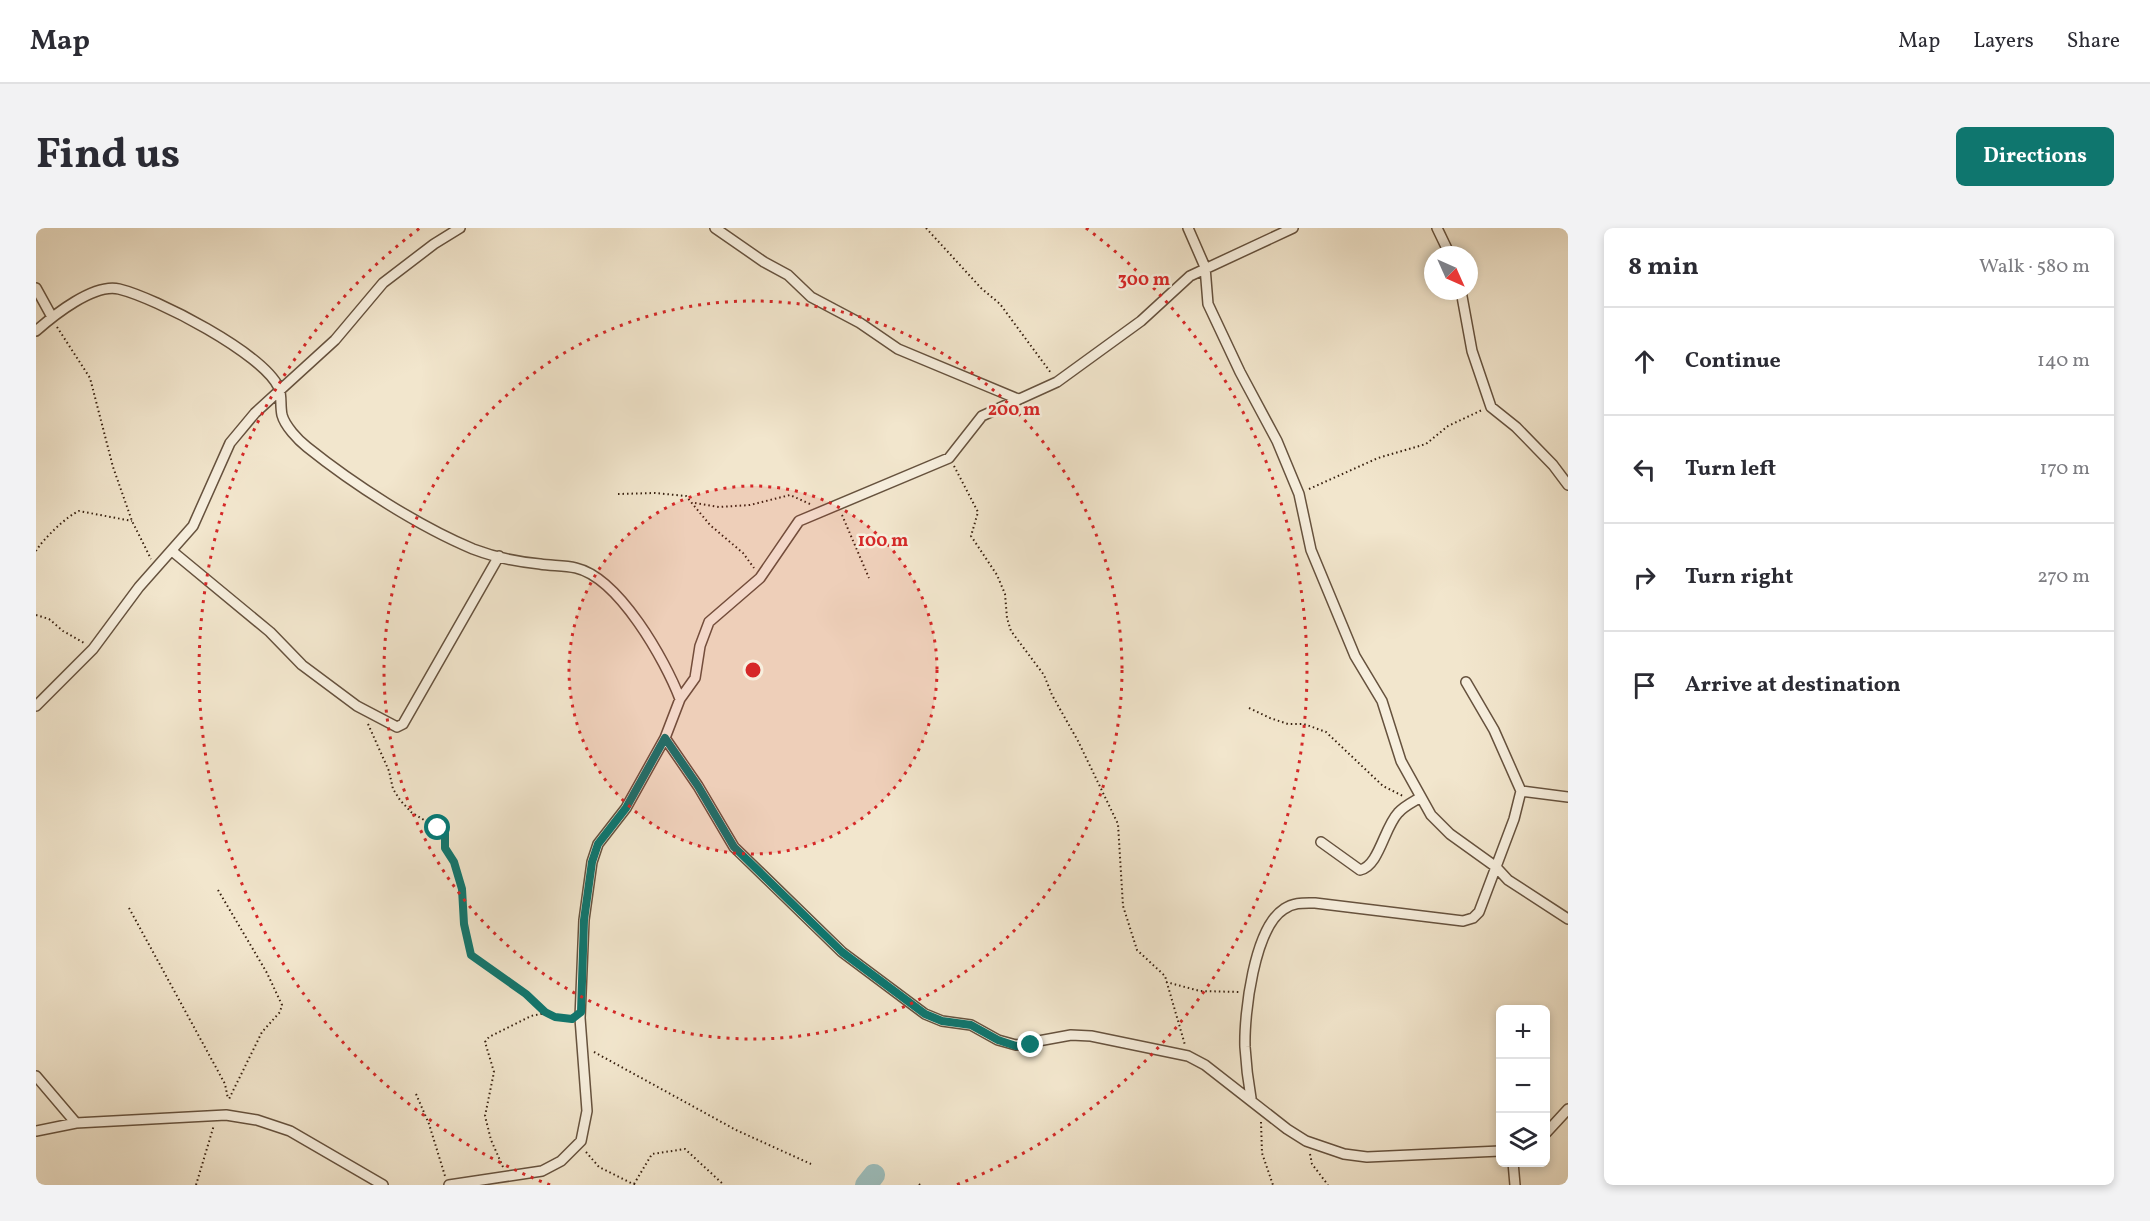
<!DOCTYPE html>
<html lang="en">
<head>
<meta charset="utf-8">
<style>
	:root { --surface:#fff; --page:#f2f2f3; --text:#2b2b33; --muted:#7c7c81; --line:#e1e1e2; --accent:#0f766e }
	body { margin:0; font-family:Vollkorn,serif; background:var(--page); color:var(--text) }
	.controls { position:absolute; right:18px; bottom:18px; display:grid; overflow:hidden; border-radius:9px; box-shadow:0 3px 9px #0003 }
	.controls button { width:54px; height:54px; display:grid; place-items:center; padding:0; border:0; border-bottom:2px solid var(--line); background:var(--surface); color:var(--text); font:30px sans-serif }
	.compass { position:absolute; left:1388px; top:18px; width:54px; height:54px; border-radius:50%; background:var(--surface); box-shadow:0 3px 9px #0003; rotate:135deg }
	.stop { position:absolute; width:18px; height:18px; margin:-14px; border:4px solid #0f766e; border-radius:50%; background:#fff }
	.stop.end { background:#0f766e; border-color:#fff; box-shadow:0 2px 6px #0008 }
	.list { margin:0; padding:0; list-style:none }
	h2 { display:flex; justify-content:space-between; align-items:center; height:78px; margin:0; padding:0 24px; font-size:26px }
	h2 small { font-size:20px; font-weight:400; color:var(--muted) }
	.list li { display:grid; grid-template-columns:39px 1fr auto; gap:18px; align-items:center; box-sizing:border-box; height:108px; padding:0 24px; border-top:2px solid var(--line) }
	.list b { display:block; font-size:22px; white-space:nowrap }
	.list em { font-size:20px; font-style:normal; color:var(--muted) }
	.icon { flex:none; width:33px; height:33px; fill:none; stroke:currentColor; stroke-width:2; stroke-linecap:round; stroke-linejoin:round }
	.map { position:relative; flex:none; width:1532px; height:957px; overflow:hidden; border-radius:9px }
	header { display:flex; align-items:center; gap:36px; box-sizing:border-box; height:84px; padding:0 30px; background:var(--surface); border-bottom:2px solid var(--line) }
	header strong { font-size:28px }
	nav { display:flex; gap:33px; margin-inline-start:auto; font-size:21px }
	.intro { display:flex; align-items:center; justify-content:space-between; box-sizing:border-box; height:144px; padding:0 36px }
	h1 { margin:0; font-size:42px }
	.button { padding:15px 27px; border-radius:9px; background:var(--accent); color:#fff; font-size:21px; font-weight:700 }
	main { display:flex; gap:36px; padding:0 36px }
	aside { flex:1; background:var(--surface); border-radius:9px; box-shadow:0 3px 9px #0003 }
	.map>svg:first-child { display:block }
</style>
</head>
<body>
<header>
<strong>Map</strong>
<nav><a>Map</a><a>Layers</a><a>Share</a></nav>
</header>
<div class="intro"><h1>Find us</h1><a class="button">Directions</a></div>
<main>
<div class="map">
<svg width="1532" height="957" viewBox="0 0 1532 957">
	<rect width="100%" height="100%" fill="#f2e6cd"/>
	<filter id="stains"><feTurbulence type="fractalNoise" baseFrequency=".00333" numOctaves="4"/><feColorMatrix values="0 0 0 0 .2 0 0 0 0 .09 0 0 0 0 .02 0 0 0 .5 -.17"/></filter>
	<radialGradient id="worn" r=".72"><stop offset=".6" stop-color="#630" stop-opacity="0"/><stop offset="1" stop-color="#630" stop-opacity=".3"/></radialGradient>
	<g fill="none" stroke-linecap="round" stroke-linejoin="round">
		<path stroke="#9cbebd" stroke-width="22" d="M830,957l8,-10"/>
		<g stroke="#66523e" stroke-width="12">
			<path id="minor" d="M679,0l49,34 24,13 23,22 49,26 38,26 120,50
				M1152,0l17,39 3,37 32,68 37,69 22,53 12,56 44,106 27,45 19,60 30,54 19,19 46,33 12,13 60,39
				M1401,0l13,27
				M0,60l16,29
				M1425,63l11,60 19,56 25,20 37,38 15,20
				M0,103c18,-16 58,-48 83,-42 37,9 144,64 160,99 3,8 1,18 3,27 3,11 16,25 25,32 46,37 111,79 166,102 21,8 45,13 67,15 11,2 24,1 36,4 43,10 89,92 104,131
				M136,323l98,81 32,33 55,41 40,21 6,-3 96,-168
				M0,478l57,-57 46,-62 54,-61 37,-83 25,-30 80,-73 48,-57 51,-39 26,-16
				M629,510l33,48 36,61 108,105 83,62 17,7 29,4 27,15 18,5 55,-10 20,1 97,20 17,9 82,64 19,12 38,13 23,3 133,-6
				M1485,563l47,6
				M1285,614l39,28c19,-4 24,-42 38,-57 6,-7 15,-11 23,-16
				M0,848l40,47
				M1215,870c-3,-17 -5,-34 -6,-51 -1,-33 9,-119 39,-138 10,-7 20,-6 31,-6l148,18 10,-3 6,-6 35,-93 7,-28 -27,-61 -28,-48
				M0,903l40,-8 150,-8 31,5 33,11 93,54
				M1510,905l22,-24
				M1477,934l2,23
				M413,957l93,-14 19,-10 20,-20 6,-30 -7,-93 4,-98 8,-58 6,-18 28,-36 39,-70 15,-39 15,-21 5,-32 9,-24 51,-44 39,-57 150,-63 33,-42 75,-34 84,-61 49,-45 103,-48"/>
		</g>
		<path stroke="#37200f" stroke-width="2" stroke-dasharray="1.5 3" stroke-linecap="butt" d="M890,0l55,60 19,16 51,69
			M21,99l33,51 23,89 19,54 19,38
			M918,238l24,46 -7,24 26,39 8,19 2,24 4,13 33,44 8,20 26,46 40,83 5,82 14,44 28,26 20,69
			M1273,261l69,-31 48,-14 22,-18 34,-16
			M582,266l37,-1 31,3 24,29 33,28 11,15
			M659,275l24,4 31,-2 40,-10 20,9
			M806,287l27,63
			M0,323c6,-11 32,-36 43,-40l53,10
			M0,387l13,4 14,12 23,13
			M1213,480l21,10 18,6h16l22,8 57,54 20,10
			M332,496l21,47 4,18 7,11 11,12 34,21v15l9,14 8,27 2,35 7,31 55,39 19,19 10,4 15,2
			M182,662l49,83 15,32 -2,7 -18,20 -34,69
			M93,680l96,176 3,15
			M1130,754l34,9 39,1
			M558,824l142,78 75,34
			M380,866l13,30 16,52
			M1225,894l1,31 11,32
			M550,924l13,15 36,18
			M1274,926l2,10 16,21
			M467,939l-12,-27 -6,-24 9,-44 -9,-30 4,-5 42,-21 14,-3
			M598,956l18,-30 33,-5 39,36
			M883,956l1,1
			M160,957l18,-60"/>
		<use href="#minor" stroke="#f7efde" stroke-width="9"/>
	</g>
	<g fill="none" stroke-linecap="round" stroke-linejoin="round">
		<path stroke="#0f766e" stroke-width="8" d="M402,600l7,5v15l9,14 8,27 2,35 7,31 55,39 19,18 10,5 17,2 9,-7 3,-92 8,-58 6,-18 28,-36 39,-70 33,48 36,61 108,105 83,62 17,7 29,4 27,15 18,6 15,-1"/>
	</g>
	<circle cx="717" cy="442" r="184" fill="#d62828" fill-opacity=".12"/>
	<g fill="none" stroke="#d62828" stroke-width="3" stroke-dasharray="3 6">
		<circle cx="717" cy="442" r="184"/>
		<circle cx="717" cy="442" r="369"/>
		<path d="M514 957A553 553 0 0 1 384 0M1050 0A553 553 0 0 1 920 957"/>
	</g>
	<circle cx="717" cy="442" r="9" fill="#d62828" stroke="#f7efde" stroke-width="3"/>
	<g font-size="18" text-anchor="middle" font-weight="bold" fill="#d62828" stroke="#f7efde" stroke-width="5" stroke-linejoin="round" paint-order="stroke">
		<text x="1108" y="57">300 m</text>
		<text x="978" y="187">200 m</text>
		<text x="847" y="318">100 m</text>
	</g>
	<rect width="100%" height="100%" filter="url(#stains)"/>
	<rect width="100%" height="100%" fill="url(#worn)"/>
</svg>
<div class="controls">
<button>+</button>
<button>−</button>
<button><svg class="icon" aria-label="layers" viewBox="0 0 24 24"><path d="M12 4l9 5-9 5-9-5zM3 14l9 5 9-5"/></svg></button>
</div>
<svg class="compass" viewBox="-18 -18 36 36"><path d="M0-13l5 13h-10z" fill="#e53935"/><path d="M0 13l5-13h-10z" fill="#7c7c81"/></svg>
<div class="stop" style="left:402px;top:600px"></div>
<div class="stop end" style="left:995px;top:817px"></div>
</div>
<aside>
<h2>8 min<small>Walk · 580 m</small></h2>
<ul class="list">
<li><svg class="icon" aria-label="ahead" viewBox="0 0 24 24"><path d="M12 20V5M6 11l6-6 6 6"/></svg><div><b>Continue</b></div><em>140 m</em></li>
<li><svg class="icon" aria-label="left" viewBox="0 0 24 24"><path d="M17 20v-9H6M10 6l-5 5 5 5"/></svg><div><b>Turn left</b></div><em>170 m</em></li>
<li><svg class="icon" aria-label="right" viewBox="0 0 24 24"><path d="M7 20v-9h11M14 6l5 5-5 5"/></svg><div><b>Turn right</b></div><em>270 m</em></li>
<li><svg class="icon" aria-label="arrive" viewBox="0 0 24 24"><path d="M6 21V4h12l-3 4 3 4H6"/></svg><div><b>Arrive at destination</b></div></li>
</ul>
</aside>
</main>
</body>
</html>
